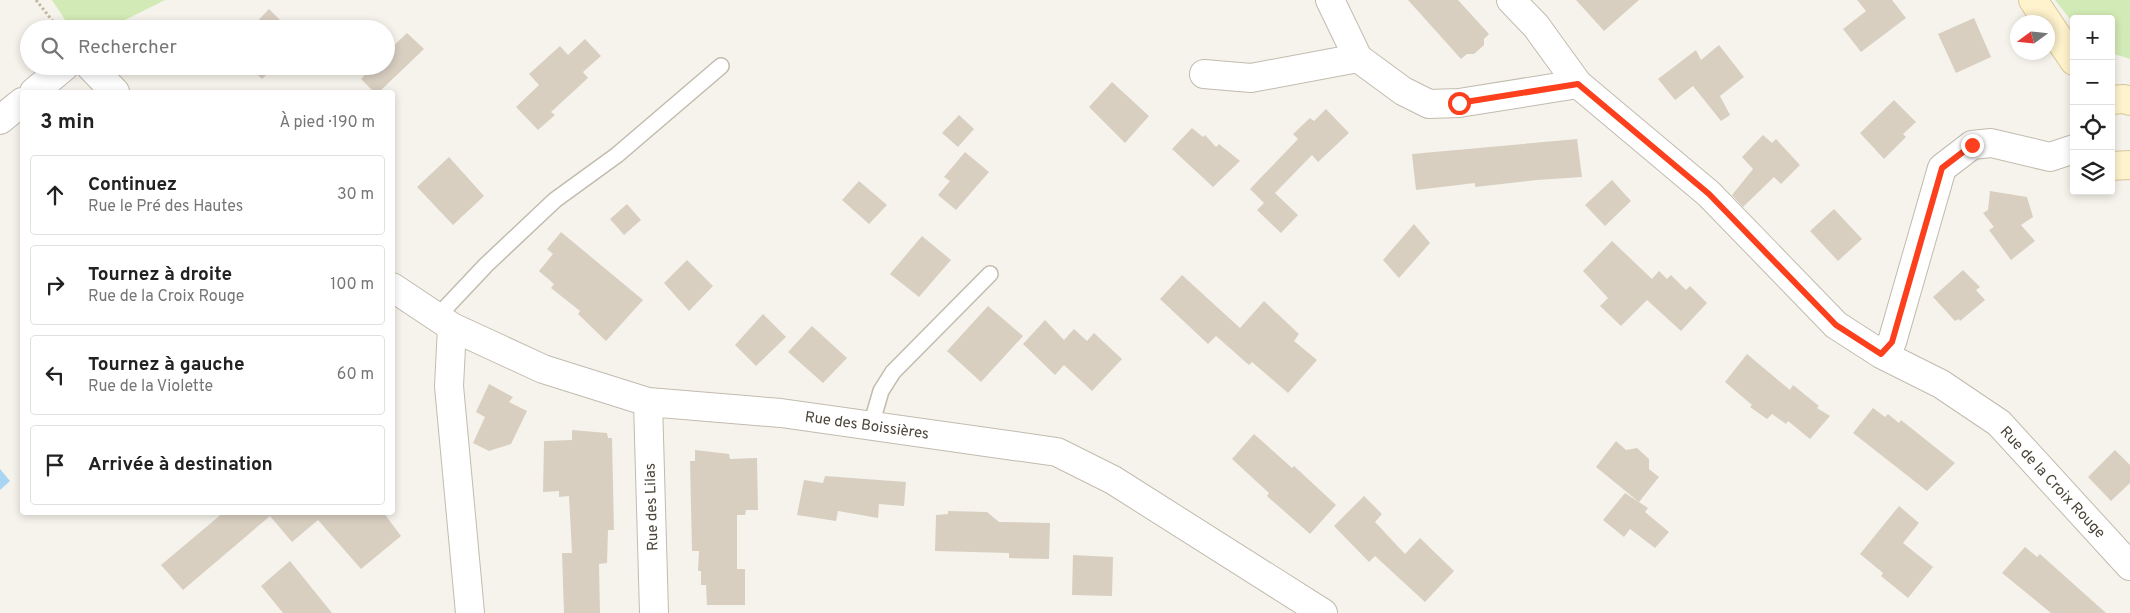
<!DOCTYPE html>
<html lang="fr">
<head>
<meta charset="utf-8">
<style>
	:root { --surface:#fff; --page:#f2f2f2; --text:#222; --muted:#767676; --line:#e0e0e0 }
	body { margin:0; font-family:Overpass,sans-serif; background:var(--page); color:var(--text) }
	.controls { position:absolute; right:15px; top:15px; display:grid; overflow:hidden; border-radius:5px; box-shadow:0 2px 8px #0003 }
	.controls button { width:45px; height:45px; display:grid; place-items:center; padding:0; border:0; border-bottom:1px solid var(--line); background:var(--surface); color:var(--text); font:25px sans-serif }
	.compass { position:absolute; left:2010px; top:15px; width:45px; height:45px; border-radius:50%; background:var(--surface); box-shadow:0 2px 8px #0003; rotate:255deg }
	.stop { position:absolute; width:15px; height:15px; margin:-11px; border:4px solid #fc3f1d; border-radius:50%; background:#fff }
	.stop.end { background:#fc3f1d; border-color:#fff; box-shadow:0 1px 5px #0008 }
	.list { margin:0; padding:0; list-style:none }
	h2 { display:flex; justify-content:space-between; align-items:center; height:65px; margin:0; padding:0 20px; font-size:21px }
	h2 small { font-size:16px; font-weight:400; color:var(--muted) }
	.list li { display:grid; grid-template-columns:32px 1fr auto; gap:15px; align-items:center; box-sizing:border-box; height:80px; margin:0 10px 10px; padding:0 10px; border:1px solid var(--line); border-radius:5px }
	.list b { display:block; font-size:19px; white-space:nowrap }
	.list p { margin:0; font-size:16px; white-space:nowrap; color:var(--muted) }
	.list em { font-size:16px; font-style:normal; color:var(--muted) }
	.icon { flex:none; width:28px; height:28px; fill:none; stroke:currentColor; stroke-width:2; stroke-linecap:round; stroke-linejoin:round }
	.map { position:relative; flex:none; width:2130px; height:613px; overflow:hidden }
	.search { position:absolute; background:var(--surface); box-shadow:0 2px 8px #0003; left:20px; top:20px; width:375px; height:55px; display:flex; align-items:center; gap:12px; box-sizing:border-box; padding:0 18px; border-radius:28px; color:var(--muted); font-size:19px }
	.panel { position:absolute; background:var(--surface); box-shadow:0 2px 8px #0003; left:20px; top:90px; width:375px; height:425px; border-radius:5px }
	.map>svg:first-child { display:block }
</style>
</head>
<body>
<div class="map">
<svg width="2130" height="613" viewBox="0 0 2130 613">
	<rect width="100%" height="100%" fill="#f6f3ec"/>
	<path fill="#d2eab5" d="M52,0h113l-58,29h-36z
		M2055,0h75v59l-19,-6v-34h-37v5z"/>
	<path fill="#a9d4f2" d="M0,469l10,12 -10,9z"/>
	<path fill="#d8cfc1" d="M1408,0h50l31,34 -5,5v6l-10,9h-7l-6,5z
		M1576,0h63l-35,31z
		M1857,0h35l14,18 -45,34 -18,-23 23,-18z
		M269,9l20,20h-39z
		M1974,18l17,39 -35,16 -18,-39z
		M407,33l17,16 -45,43h-5l-13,-13 12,-13h13v-13z
		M585,39l16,17 -18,16 5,6 -37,34 4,3 -17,15 -22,-23 23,-22 -10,-11 31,-28 8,9z
		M1719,45l25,32 -24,19 10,19 -9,6 -28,-35 -18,14 -17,-21 38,-29 5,10z
		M249,66h26l-13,13z
		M1112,82l37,34 -24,27 -36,-36z
		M1894,100l22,22 -13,12 3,3 -22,22 -24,-26z
		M1326,109l23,24 -31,29 -6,-7 -37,38 23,22 -17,18 -24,-23 7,-7 -14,-14 48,-50 -5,-5 17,-16 4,3z
		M959,115l15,14 -16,18 -16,-14z
		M1192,128l11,9 2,-2 11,12 3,-3 21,17 -27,26 -41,-38z
		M1763,135l9,8 4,-4 24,26 -19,19 -7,-7 -31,30 -11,-12 21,-26 -11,-12z
		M1577,139l5,38 -45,3 -62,7v-4l-59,7 -4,-36z
		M965,152l24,20 -33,38 -18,-15 12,-14 -6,-4z
		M449,157l35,39 -31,29 -36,-38z
		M1612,180l19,21 -26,25 -20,-21z
		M859,181l28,24 -18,19 -27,-24z
		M1990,191l37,6 6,20 -12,8 14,16 -24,19 -22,-30 5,-3 -11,-14 5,-3z
		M627,204l14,16 -17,15 -14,-16z
		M1834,209l28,30 -24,22 -28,-30z
		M1414,224l16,19 -31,35 -16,-18z
		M561,232l82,68 -37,41 -28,-27 2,-3 -29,-23 3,-4 -15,-13 14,-17 -6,-5z
		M922,236l29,24 -32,37 -29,-23z
		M1612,241l40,38 7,-8 8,8 4,-4 15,15 4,-4 17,17 -26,28 -34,-31 -26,26 -21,-20 8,-8 -25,-27z
		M687,260l26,26 -24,25 -25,-28z
		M1963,270l17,17 -4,3 9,10 -25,21 -1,-2 -4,2 -22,-24z
		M1182,275l58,53 24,-27 35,33 -5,7 23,19 -29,33 -36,-31 -3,3 -33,-29 -8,8 -48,-45z
		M988,306l35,30 -42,46 -34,-31z
		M763,314l23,23 -30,29 -21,-21z
		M1045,320l19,20 10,-11 13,12 7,-8 28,26 -30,32 -28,-26 -9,10 -32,-31z
		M812,326l35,32 -24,25 -35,-31z
		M1747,354l43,36 3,-5 26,21 -2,2 13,8 -20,23 -22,-18 -2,3 -14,-10 -5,5 -17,-12 2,-2 -27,-23z
		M489,384l24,13 -4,5 18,9 -16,33 -22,7 -16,-8 12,-26 -9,-5z
		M1873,408l12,9 3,-3 11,9 2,-3 54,43 -28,28 -74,-58z
		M572,430l35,3 1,5h4l2,92h-6l-1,33 -8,1 1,49h-36l-2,-60h10l-3,-57 -10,1v-6l-16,1 1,-51 28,-1z
		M1254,434l38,34 2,-2 42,39 -26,29 -43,-38 2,-3 -37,-34z
		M1616,441l10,9 11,-2 12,11v10l10,8 -20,25 -43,-35z
		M695,450l34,4 1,5 27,-1 1,52h-12l-1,5h-8v54h8v36h-38l-1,-20h-5v-14h-3l1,-20h-7l-2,-90h5z
		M2115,450l15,15v18l-19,18 -23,-24z
		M825,476l81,6 -2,24 -25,-2 -1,14 -40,-7 -2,10 -39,-6 7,-35 19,3z
		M1625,493l23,15 -3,4 24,20 -14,16 -25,-19 -6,8 -21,-17z
		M1364,496l18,18 -7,8 30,32 15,-16 34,33 -29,31 -50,-46 -6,6 -35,-36z
		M1899,506l20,17 -16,20 30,24 -25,31 -27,-22 2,-3 -23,-19z
		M948,511l39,1 12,10 51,1 -1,36 -40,-1v-5l-74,-2 1,-36 12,-1z
		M224,512h159l18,24 -40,33 -43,-49 -26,22 -22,-26 -87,74 -22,-25z
		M2025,547l12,10 3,-3 66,59h-55l-49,-40z
		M1073,555l40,2 -1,39 -40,-1z
		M290,561l42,52h-49l-22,-27z"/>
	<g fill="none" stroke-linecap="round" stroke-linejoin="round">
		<g stroke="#c2bbae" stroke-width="18">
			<path id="lane" d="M437,317l49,-52 69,-65 62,-45 104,-89
				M871,425l10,-34 12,-19 97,-98"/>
		</g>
		<g stroke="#c2bbae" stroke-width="30">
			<path id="street" d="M1330,0l28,58 45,33 26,13 30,-1 119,-19
				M1511,0l25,26 42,58 131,110 127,131 45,29 60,30 58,39 131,143
				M90,66l25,26
				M1204,74l47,4 107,-20
				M34,92l31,-26
				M0,120l22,-18
				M392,287l60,40 91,42 105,33 133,11 276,39 56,28 210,133
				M452,327l-3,59 21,227
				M1881,354l11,-12 50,-174 30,-23 19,-2 59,14 24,-8
				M648,402l6,211"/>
		</g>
		<g stroke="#d6c79b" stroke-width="30">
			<path id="secondary" d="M2033,0l41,61
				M2111,100l13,-1 6,2
				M2111,166l19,-1"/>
		</g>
		<path stroke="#c4b79f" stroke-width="3" stroke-dasharray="2.5 2.5" stroke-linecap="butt" d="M36,0l23,29"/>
		<use href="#lane" stroke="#fff" stroke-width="15"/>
		<use href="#street" stroke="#fff" stroke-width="28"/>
		<use href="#secondary" stroke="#fff3cd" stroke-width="28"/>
	</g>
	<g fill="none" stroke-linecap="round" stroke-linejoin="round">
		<path stroke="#fc3f1d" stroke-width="6" d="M1459,103l119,-19 131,110 127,131 45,29 11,-12 50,-174 30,-23"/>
	</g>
	<g text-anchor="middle" stroke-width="5" stroke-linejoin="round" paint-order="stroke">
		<g font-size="15" fill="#4b4439" stroke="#fff">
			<text transform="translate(867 425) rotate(8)" y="5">Rue des Boissières</text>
			<text transform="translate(2053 482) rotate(47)" y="5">Rue de la Croix Rouge</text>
			<text transform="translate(651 507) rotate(-92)" y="5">Rue des Lilas</text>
		</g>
	</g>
</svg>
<div class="controls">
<button>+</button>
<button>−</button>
<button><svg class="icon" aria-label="locate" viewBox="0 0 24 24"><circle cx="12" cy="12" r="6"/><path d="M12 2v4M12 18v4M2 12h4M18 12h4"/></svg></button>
<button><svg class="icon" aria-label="layers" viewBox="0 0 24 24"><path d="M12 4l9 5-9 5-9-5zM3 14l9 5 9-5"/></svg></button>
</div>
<svg class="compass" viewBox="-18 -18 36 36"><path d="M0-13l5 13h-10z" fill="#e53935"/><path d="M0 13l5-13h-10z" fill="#767676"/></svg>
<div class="stop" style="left:1459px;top:103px"></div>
<div class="stop end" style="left:1972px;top:145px"></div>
<div class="search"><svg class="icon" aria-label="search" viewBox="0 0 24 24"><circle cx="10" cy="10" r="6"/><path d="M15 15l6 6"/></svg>Rechercher</div>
<section class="panel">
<h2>3 min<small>À pied · 190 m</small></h2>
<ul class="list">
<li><svg class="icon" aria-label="ahead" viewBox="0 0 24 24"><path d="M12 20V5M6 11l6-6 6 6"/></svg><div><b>Continuez</b><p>Rue le Pré des Hautes</p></div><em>30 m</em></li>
<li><svg class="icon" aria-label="right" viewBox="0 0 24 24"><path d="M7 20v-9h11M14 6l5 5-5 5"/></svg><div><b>Tournez à droite</b><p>Rue de la Croix Rouge</p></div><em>100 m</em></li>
<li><svg class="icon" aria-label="left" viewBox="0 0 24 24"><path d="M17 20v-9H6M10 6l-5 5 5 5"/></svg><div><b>Tournez à gauche</b><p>Rue de la Violette</p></div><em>60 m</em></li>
<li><svg class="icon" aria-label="arrive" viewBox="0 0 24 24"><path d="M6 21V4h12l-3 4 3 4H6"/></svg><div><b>Arrivée à destination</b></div></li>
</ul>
</section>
</div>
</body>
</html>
